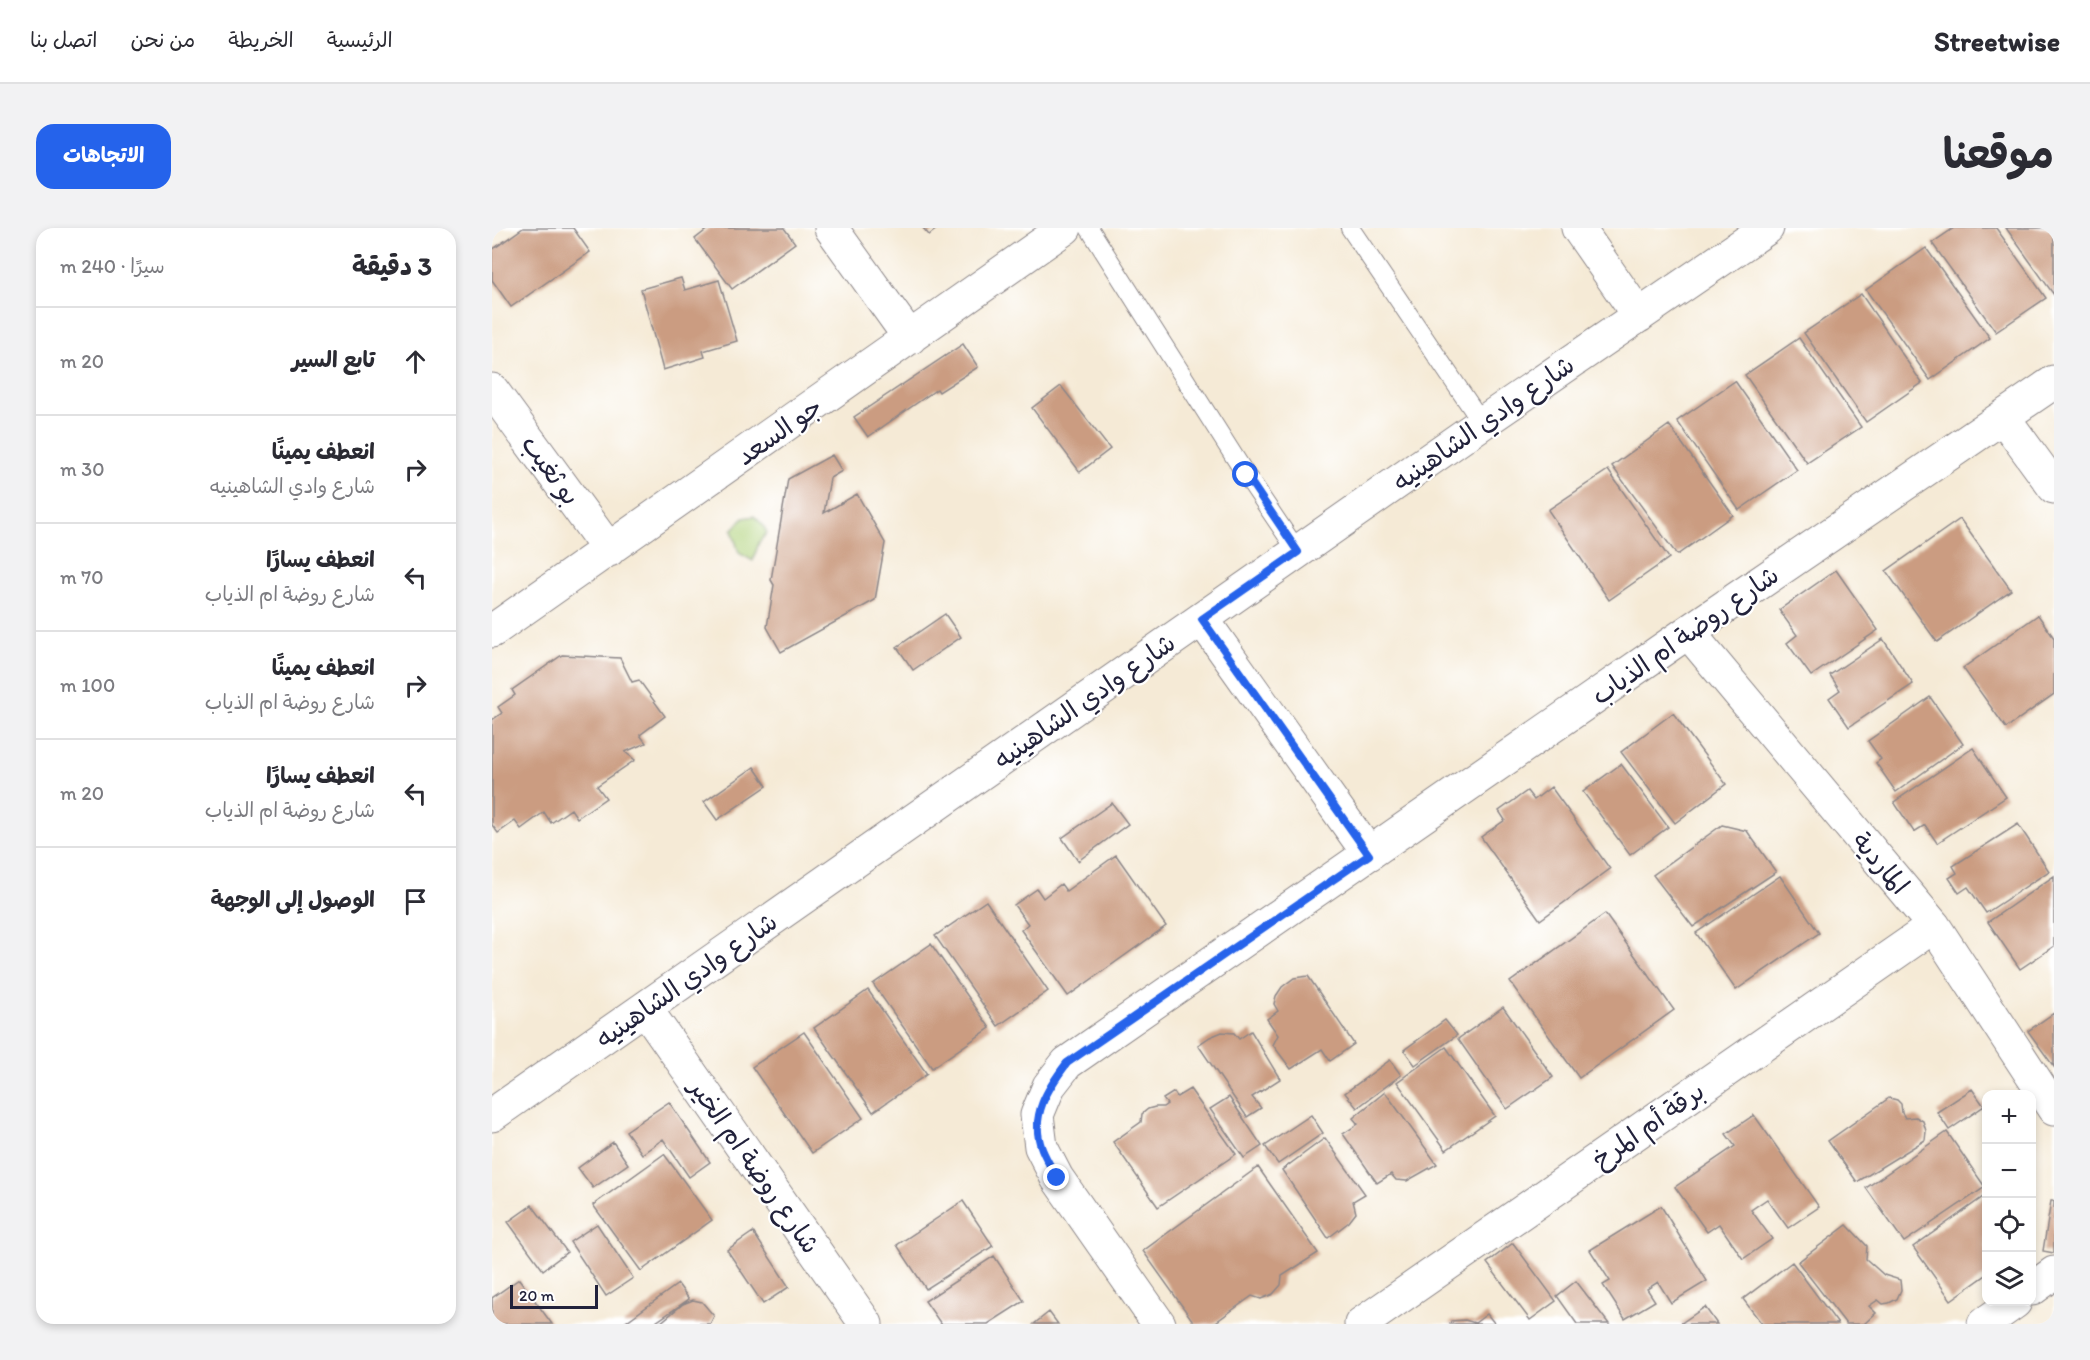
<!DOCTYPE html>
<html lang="ar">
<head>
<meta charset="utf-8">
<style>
	:root { --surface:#fff; --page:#f2f2f3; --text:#2b2b33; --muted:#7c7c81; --line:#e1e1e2; --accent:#2563eb }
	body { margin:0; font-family:Itim,"Playpen Sans Arabic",sans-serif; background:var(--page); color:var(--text); direction:rtl }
	.controls { position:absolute; right:18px; bottom:18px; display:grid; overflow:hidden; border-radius:12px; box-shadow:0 3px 9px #0003 }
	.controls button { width:54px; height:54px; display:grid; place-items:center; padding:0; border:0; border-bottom:2px solid var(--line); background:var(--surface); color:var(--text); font:30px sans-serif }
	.scale { position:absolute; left:18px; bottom:15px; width:88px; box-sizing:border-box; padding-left:6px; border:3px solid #22223b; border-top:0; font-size:16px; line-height:21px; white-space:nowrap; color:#22223b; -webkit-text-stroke:4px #fff; paint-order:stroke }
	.stop { position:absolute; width:18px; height:18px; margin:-14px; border:4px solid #2563eb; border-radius:50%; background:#fff }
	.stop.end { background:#2563eb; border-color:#fff; box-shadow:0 2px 6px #0008 }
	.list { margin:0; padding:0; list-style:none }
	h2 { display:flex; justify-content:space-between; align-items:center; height:78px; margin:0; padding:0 24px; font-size:26px }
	h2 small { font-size:20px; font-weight:400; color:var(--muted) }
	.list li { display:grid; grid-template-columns:39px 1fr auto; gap:18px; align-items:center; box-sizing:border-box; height:108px; padding:0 24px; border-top:2px solid var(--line) }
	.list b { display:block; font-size:22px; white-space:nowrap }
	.list p { margin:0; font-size:20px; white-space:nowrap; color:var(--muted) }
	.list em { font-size:20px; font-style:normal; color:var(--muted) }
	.icon { flex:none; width:33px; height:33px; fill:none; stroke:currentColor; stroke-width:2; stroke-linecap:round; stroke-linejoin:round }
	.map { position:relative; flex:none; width:1562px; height:1096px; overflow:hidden; direction:ltr; border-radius:18px }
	header { display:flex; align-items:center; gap:36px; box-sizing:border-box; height:84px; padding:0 30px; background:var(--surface); border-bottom:2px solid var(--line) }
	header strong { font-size:28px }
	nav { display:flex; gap:33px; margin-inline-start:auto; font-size:21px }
	.intro { display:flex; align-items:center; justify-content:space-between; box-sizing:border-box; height:144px; padding:0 36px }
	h1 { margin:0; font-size:42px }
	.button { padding:15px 27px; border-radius:18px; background:var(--accent); color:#fff; font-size:21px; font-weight:700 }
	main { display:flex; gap:36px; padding:0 36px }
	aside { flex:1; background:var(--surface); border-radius:18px; box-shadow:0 3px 9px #0003 }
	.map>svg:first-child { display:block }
</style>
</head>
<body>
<header>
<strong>Streetwise</strong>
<nav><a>الرئيسية</a><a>الخريطة</a><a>من نحن</a><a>اتصل بنا</a></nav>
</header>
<div class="intro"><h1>موقعنا</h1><a class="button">الاتجاهات</a></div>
<main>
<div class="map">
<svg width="1562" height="1096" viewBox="0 0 1562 1096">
	<rect width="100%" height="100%" fill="#fff"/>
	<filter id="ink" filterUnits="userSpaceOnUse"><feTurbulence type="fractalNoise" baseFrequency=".0167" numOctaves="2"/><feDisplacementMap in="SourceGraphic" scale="12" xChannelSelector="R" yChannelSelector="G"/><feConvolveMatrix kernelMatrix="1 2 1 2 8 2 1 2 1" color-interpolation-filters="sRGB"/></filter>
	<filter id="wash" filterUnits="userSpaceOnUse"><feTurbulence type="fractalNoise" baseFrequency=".008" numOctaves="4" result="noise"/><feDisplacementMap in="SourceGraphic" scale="24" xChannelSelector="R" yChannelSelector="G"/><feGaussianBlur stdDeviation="1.35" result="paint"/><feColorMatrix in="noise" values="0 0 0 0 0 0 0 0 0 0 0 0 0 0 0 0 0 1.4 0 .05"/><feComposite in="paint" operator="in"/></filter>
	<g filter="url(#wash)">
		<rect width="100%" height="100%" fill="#f5ead6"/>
		<path fill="#afd179" stroke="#687a5a" stroke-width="1.5" d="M262,288l9,9 4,8 -8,9 -6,19 -14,-8 -7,-23 12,-12z"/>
		<g id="blocks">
			<path fill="#cb9c81" d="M31,0h50l17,24 -79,55 -19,-27v-30z
				M217,0h75l11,15 -63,46 -37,-50z
				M431,0h15l-9,7z
				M1462,0h42l50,70 -50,34 -64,-89z
				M1514,0h48v67z
				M1434,20l64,90 -60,42 -64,-90z
				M189,50l4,12 34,-10 18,61 -34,10 2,6 -42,13 -22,-81z
				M1369,66l61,89 -56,39 -62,-89z
				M1307,110l62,89 -54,36 -62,-88z
				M471,116l15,23 -39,25 -2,-3 -69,48 -14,-20z
				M1243,153l62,89 -58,40 -62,-89z
				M569,158l49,63 -30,23 -48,-64z
				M1177,197l64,90 -56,40 -65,-89z
				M340,227l10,16 -12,7 -6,35 33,-19 28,49 -10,57 -94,52 -14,-25 7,-42 -3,-5 17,-101z
				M1116,242l61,88 -60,42 -61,-90z
				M1468,291l51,71 -74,52 -51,-71z
				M1344,342l42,60 -67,46 -24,-33 10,-8 -18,-25z
				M453,386l16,23 -48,33 -16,-23z
				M1546,387l16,23v56l-48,34 -43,-60z
				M1391,411l30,45 -64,43 -20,-29 11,-8 -10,-15z
				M70,427l58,3 12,24 7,-2 26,36 -25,19 6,8 -21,9 10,8 -38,26 9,12 -29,20 -6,-9 -20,14 -7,-11 -23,17 -6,-8 -17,12 -6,-8v-105l10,-7 -4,-6 17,-12 -3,-5z
				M1438,469l33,47 -67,48 -20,-29 5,-4 -13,-18z
				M1181,485l53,71 -51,39 -54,-71z
				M1481,520l33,49 -69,46 -12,-18 -11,7 -20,-30z
				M1129,536l47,63 -38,28 -47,-63z
				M262,539l13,19 -50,34 -13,-18z
				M1059,559l59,82 -70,51 -59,-83 24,-17 -6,-9 28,-20 7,9z
				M620,575l16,21 -50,37 -16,-23z
				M1526,596l31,47 -63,42 -18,-26 -9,6 -10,-15 8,-5 -4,-7z
				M1230,597l25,6 29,41 -83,55 -40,-52z
				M624,627l50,71 -98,70 -47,-66 7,-6 -14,-19 23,-16 6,9 18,-14 5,7z
				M1288,648l39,57 -83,57 -40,-57z
				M1562,648v70l-34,23 -32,-47z
				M494,673l62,90 -50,35 -63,-90z
				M1113,686l69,96 -95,68 -69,-96z
				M439,716l59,84 -58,40 -59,-84z
				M816,748l46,68 -24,17 -8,-12 -31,20 -18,-24 5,-10 -11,-16 11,-8 -4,-7 2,-8 6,-9 12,-9z
				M376,762l59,84 -54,38 -59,-84z
				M1011,779l50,70 -46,32 -49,-70z
				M1562,785v54l-26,-36z
				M953,792l12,15 -42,30 -11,-15z
				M759,803l29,48 -28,18 9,11 -14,9 -49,-72 12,-8 12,-5 12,1 5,6z
				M312,804l59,86 -51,35 -60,-86z
				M954,819l49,69 -49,34 -49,-68z
				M898,832l11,15 -44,33 -12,-15z
				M698,861l46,65 -78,53 -45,-65 28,-20 1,-8 6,-5 7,-2h8l4,-3 -4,-5 11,-7 3,5z
				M1480,861l12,17 -35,24 -12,-18z
				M893,864l52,72 -30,17 -11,-1 -5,-6 -14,9 -34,-49 15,-10 -5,-6z
				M737,869l33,49 -18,12 -34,-49z
				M1397,870l8,2 4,4 1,9 3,5 11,-1 7,4 3,10 -1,9 -68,42 -29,-41z
				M177,874l41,60 -21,15 -26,-38 -21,15 -16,-23z
				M819,887l12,18 -45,31 -13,-18z
				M1262,887l65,92 -31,21 -21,-29 -16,11 21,29 -29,20 -24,-35 -12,8 -32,-45 60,-41 -9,-12z
				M1455,904l38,55 -81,55 -38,-54z
				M833,910l40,56 -12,7 3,12 -7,9 -21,16 -46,-68z
				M121,914l15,22 -35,24 -15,-20z
				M172,926l48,66 -71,51 -48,-66z
				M766,939l60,86 -36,23 -1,9 -8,9 -12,5 -9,-3 -39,28h-18l-52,-73z
				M1494,967v80l-35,25 -38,-53z
				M471,973l30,45 -67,43 -29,-44z
				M1559,973h3v52l-11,-2z
				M40,977l35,47 -24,18 -35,-48z
				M1169,978l46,75 -36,22 -13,-21 -11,7 8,12 -30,18 -22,-34 7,-4 -20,-31z
				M105,996l36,54 -27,18 -36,-54z
				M1355,997l20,21 -1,13 18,16 16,5 1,10 -4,9 -8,4 -6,1 -5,-4 -9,6 7,7 -12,11h-18l-48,-62z
				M261,1004l36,55 -26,17 -36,-54z
				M1021,1015l43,58 -26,19 -43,-57z
				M502,1028l30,45 -36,23h-47l-16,-23z
				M1300,1034l46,62h-76l-19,-25z
				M27,1051l33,45h-60v-26z
				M1084,1053l33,43h-32l-20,-28z
				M186,1056l11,15 -36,25h-30z
				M201,1072l9,2 12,14 -4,8h-51l24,-20z
				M1213,1079l12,17h-37z
				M557,1084l9,12h-24z
				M995,1086l8,10h-45l1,-3 14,-1 10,3z"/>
		</g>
	</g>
	<g filter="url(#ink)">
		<use href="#blocks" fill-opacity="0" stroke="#8c8688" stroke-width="1.5"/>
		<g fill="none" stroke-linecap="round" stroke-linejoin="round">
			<g stroke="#8c8688" stroke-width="20">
				<path id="lane" d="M597,0l157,247 52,77
					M858,0l132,195"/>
			</g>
			<g stroke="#8c8688" stroke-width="35">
				<path id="street" d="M339,0l79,110
					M1086,0l61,88
					M0,162l117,160
					M1511,189l51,70
					M710,391l167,235
					M0,403l573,-403
					M1196,404l246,294 120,183
					M153,780l221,316
					M0,887l990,-692 285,-195
					M1540,1061l22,-16
					M667,1096l-102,-146 -16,-31 -4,-32 12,-29 18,-23 621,-431 366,-250
					M869,1096l573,-398
					M1492,1096l31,-22"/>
			</g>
			<use href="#lane" stroke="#fff" stroke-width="18"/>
			<use href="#street" stroke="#fff" stroke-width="33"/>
		</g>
	</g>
	<g fill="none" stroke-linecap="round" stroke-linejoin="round" filter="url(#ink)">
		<path stroke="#2563eb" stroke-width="8" d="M565,950c-5,-9 -11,-19 -15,-29 -13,-33 6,-61 25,-86l302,-208 -167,-236 96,-67 -52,-77"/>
	</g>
	<g text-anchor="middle" stroke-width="4.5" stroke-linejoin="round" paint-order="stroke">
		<g font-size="26" fill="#22223b" stroke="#fff">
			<text transform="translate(991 195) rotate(-35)" y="9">شارع وادي الشاهينيه</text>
			<text transform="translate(287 203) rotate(-35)" y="9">جو السعد</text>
			<text transform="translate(59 242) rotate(54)" y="9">بو ثغيب</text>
			<text transform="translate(1193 407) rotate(-35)" y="9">شارع روضة ام الذياب</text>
			<text transform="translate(592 473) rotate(-35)" y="9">شارع وادي الشاهينيه</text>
			<text transform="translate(1389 635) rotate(50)" y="9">الماردية</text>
			<text transform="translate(194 752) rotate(-35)" y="9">شارع وادي الشاهينيه</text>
			<text transform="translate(1156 897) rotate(-35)" y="9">برقة أم المرخ</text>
			<text transform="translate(263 938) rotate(55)" y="9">شارع روضة ام الخير</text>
		</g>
	</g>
</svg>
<div class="controls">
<button>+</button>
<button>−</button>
<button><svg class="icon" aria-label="locate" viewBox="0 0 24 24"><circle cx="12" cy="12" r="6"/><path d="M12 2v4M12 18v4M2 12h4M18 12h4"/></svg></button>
<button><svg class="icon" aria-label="layers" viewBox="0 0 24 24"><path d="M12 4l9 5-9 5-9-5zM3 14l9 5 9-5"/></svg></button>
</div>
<div class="scale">20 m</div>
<div class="stop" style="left:754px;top:247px"></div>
<div class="stop end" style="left:565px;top:950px"></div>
</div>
<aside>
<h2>3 دقيقة<small>سيرًا · 240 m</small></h2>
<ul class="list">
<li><svg class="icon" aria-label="ahead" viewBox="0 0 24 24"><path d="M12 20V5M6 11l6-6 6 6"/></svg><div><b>تابع السير</b></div><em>20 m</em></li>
<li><svg class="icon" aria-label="right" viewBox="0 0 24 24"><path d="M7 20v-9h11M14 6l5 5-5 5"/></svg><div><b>انعطف يمينًا</b><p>شارع وادي الشاهينيه</p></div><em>30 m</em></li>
<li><svg class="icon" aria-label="left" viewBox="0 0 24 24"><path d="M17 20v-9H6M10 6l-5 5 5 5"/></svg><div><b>انعطف يسارًا</b><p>شارع روضة ام الذياب</p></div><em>70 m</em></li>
<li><svg class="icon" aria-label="right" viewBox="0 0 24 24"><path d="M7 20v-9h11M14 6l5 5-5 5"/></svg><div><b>انعطف يمينًا</b><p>شارع روضة ام الذياب</p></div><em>100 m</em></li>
<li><svg class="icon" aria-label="left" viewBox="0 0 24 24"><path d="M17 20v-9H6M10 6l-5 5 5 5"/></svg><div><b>انعطف يسارًا</b><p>شارع روضة ام الذياب</p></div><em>20 m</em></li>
<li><svg class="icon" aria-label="arrive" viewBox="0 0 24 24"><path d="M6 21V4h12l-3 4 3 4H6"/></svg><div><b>الوصول إلى الوجهة</b></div></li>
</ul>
</aside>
</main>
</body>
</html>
